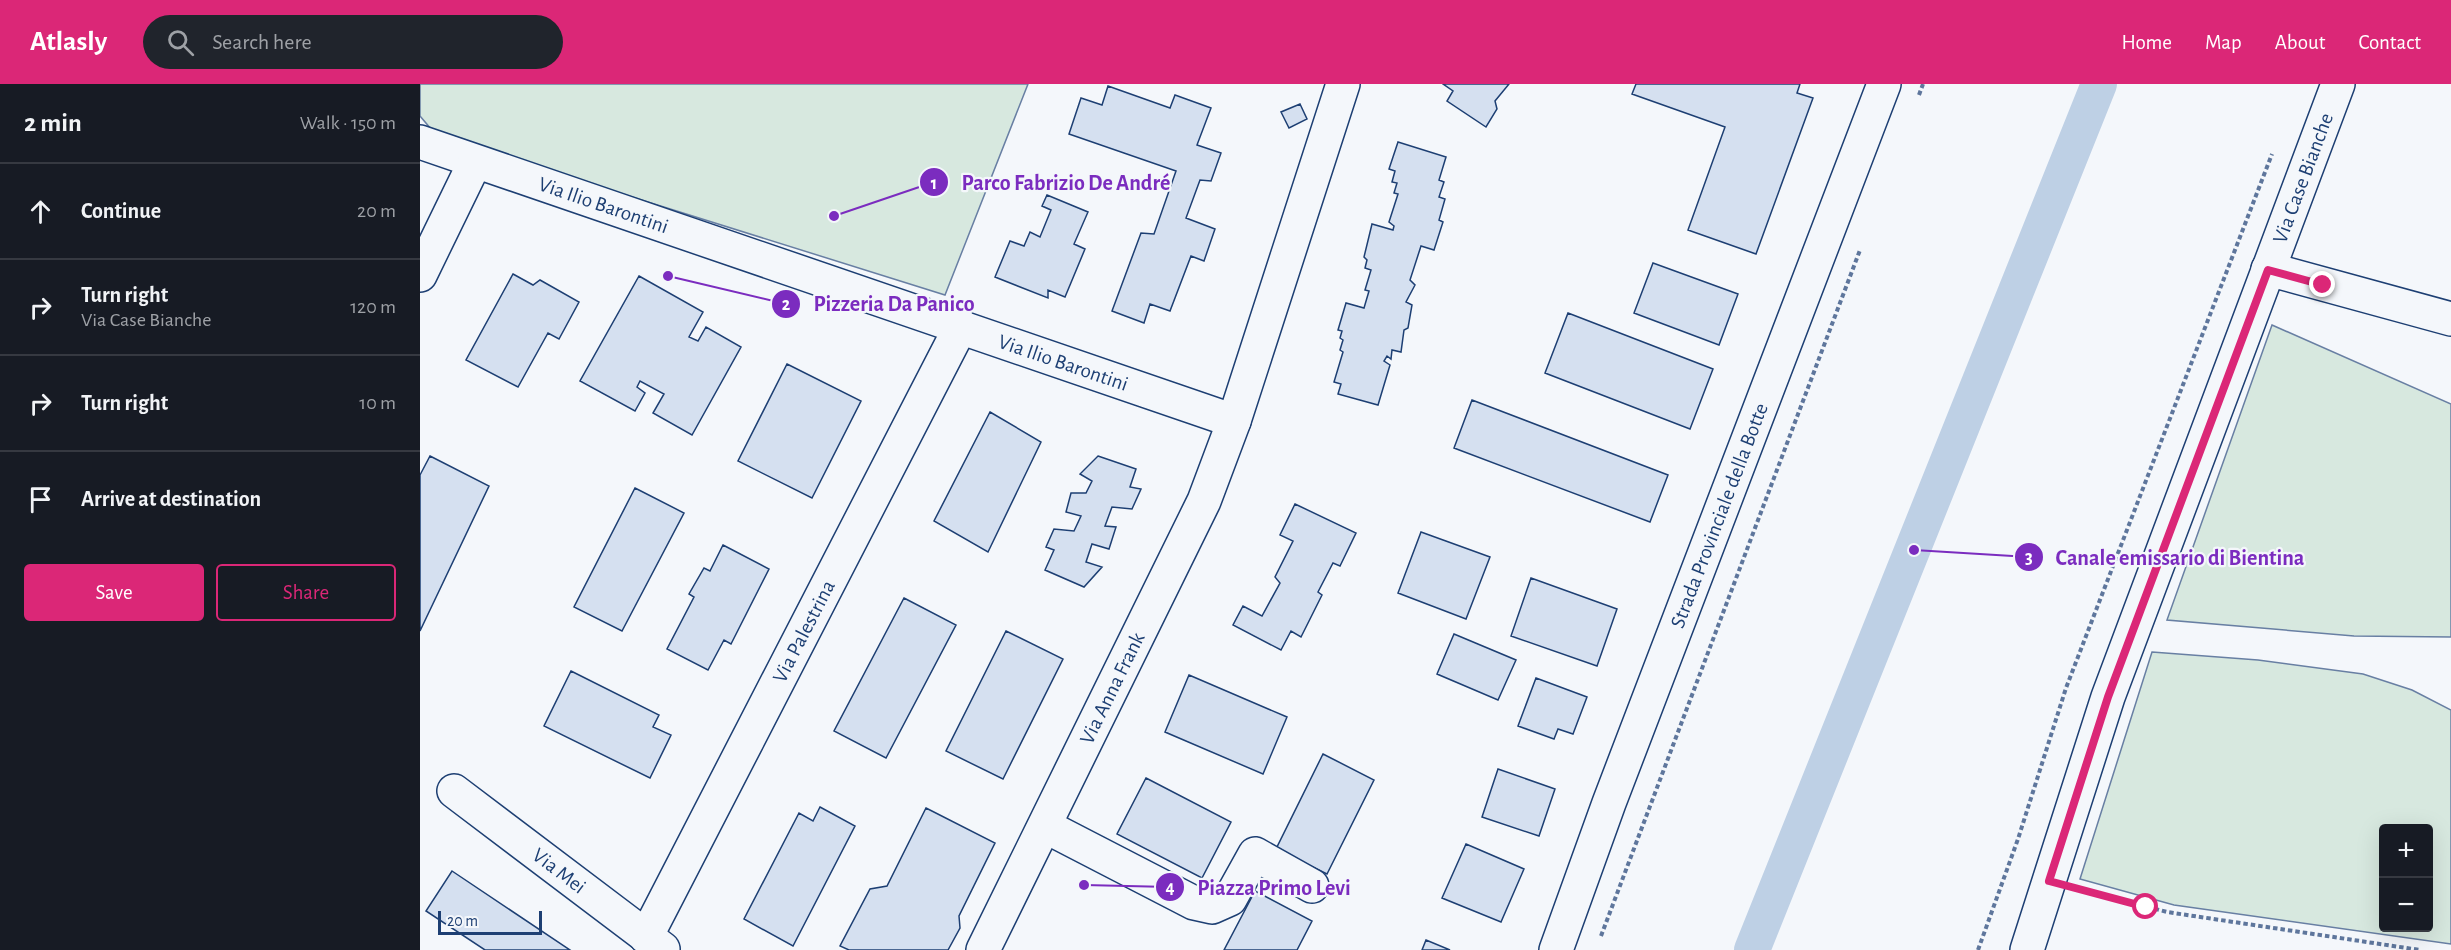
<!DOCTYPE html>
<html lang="en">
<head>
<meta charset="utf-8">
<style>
	:root { --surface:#171b24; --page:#20242c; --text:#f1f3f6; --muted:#9ea1a6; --line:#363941; --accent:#db2777 }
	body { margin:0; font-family:"Alegreya Sans",sans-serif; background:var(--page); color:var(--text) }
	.controls { position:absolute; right:18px; bottom:18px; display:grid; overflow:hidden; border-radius:6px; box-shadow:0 6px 24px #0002 }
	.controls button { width:54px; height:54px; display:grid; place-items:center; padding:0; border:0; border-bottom:2px solid var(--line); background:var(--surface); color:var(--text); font:30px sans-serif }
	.scale { position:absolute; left:18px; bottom:15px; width:104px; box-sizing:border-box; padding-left:6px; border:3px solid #1d3f73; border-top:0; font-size:16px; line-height:21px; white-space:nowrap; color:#1d3f73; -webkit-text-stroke:4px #f4f7fb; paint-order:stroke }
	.stop { position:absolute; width:18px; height:18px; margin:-14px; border:4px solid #db2777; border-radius:50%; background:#fff }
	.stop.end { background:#db2777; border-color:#fff; box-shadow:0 2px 6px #0008 }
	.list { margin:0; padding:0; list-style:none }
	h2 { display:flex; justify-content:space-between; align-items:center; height:78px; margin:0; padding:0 24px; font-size:26px }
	h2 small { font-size:20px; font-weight:400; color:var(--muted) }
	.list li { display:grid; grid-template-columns:39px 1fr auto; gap:18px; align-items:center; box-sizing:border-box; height:96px; padding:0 24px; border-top:2px solid var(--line) }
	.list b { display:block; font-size:22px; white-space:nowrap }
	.list p { margin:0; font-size:20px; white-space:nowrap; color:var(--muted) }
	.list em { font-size:20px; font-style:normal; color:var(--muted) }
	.actions { display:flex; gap:12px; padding:18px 24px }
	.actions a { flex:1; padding:14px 0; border:2px solid var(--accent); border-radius:6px; text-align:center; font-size:21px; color:var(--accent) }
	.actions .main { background:var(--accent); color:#fff }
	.icon { flex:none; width:33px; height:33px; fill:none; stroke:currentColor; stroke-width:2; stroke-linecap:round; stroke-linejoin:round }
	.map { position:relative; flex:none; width:2031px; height:866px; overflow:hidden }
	header { display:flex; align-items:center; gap:36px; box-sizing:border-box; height:84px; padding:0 30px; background:var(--accent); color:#fff }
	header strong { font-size:28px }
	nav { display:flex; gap:33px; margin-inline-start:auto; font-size:21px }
	.search { width:420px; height:54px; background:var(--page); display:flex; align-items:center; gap:15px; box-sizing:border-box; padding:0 21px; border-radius:33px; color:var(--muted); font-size:22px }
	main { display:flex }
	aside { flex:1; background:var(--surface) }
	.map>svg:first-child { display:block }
</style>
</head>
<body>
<header>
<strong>Atlasly</strong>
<div class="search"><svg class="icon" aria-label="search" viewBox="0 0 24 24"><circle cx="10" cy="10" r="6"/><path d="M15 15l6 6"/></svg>Search here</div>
<nav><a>Home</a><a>Map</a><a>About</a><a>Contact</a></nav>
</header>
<main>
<aside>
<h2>2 min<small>Walk · 150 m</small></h2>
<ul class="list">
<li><svg class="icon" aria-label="ahead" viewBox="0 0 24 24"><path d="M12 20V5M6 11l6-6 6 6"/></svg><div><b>Continue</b></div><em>20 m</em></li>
<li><svg class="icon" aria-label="right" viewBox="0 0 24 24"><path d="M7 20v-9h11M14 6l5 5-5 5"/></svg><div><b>Turn right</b><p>Via Case Bianche</p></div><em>120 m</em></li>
<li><svg class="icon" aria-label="right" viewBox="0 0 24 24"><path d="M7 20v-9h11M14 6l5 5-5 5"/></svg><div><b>Turn right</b></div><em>10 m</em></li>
<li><svg class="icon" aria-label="arrive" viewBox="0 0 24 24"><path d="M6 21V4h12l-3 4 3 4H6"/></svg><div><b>Arrive at destination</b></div></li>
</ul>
<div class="actions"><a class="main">Save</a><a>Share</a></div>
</aside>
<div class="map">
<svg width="2031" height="866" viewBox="0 0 2031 866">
	<rect width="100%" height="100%" fill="#f4f7fb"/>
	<path fill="#d7e8df" stroke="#687fa3" stroke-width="1.5" fill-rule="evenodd" d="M0,0h608l-83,211 -508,-159 -17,-20z
		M1852,241l179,79v233l-97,-1 -187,-16z
		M1732,568l106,8 105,14 49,16 39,20v234l-277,-39 -94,-26zM1964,744h44v100h-44z"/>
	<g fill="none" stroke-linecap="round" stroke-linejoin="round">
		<path stroke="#bed0e5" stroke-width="36" d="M1332,866l347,-866"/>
	</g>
	<path fill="#d5e0f0" stroke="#1d3f73" stroke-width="1.5" d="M1023,0h66l-14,17 2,8 -11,18 -39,-26 6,-10z
		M1216,0h164l-3,9 16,5 -57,156 -68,-24 37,-103 -93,-33z
		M688,2l62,22 5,-13 36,13 -14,37 24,8 -10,28 -11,-1 -14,38 29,11 -11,32 -13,-5 -21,55 -20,-7 -6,19 -32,-12 29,-78 13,1 22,-63 -107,-37 12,-36 21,7z
		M880,20l7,15 -18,9 -8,-16z
		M978,58l48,15 -7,23 5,2 -5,15 6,2 -6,21 4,2 -9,28 -13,-4 -11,34 5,5 -9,17 6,3 -4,23 -4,2 -3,22 -9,-2 -1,9 -4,-3 -3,5 6,4 -12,40 -40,-11 3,-10 -7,-2 9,-30 -3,-2 3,-10 -3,-2 2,-7 -4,-1 8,-27 18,5 5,-17 -4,-1 6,-20 -6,-2 2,-8 -3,-3 8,-33 21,6 1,-4 -5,-4 9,-28 -4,-1 3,-10 -5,-1 3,-11 -6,-2z
		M627,111l41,17 -14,32 11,5 -20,48 -17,-7v8l-53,-21 15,-36 14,5 6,-14 10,5 11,-27 -9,-4z
		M1233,179l85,31 -19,51 -85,-32z
		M93,190l20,11 7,-5 39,22 -20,37 -11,-6 -30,54 -52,-27z
		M219,192l64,36 -14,25 9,4 8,-14 35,20 -49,88 -39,-22 11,-19 -24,-13 -3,6 8,6 -10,18 -55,-30z
		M1148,229l145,56 -23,60 -145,-56z
		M367,280l74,37 -49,97 -74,-37z
		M1052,316l196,75 -18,47 -196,-74z
		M570,328l51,30 -53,110 -54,-31z
		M10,372l59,30 -69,145v-156z
		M678,372l38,13 -6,18 11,2 -9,20 -20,-2 -7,19 11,1 -7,22 -17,-5 -6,18 16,5 -18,20 -39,-17 9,-20 -8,-3 8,-18 20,2 7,-15 -15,-4 5,-19h15l6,-12 -12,-7z
		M215,404l49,25 -62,118 -48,-24z
		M875,420l61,29 -16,33 -7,-3 -15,29 4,3 -21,42 -10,-6 -10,19 -48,-25 10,-19 19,10 18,-33 -5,-6 18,-36 -13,-6z
		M1001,448l69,25 -24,62 -68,-26z
		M303,461l46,24 -38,75 -7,-4 -16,30 -41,-21 27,-52 -5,-3 15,-26 6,3z
		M1111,494l86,31 -20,57 -86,-30z
		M484,514l52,27 -70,133 -52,-27z
		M586,547l57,28 -60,120 -57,-28z
		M1034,550l62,26 -18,40 -61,-26z
		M151,587l88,44 -6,12 18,8 -21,43 -106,-52z
		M769,591l98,42 -24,57 -98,-42z
		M1116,594l51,19 -14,37 -15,-5 -4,10 -36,-13z
		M903,670l51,26 -47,94 -51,-25z
		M1078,685l57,20 -16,47 -57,-19z
		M726,694l85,44 -29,56 -85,-44z
		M400,723l35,19 -62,120 -49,-27 55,-106 14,8z
		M506,724l69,35 -36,73 1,12 -12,22h-99l-9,-4 30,-57 17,-3z
		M1046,760l58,25 -23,53 -59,-24z
		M32,787l118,79h-85l-59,-39z
		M835,807l57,30 -15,29h-73z
		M1006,856l24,10h-28z"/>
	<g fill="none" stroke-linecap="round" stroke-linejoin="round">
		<g stroke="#1d3f73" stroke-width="36">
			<g id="minor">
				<path id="s1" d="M0,58l814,279"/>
				<path d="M1848,185l183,50"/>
				<path d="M0,191l55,-113"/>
				<path id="s2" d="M34,707l209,158"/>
				<path d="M625,742l149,77 18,4 18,-8 25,-45 57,32"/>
				<path id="s3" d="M226,853l315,-611"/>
				<path id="s4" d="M563,866l221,-449 30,-80 109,-337"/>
				<path id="s5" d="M1607,866l81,-253 230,-613"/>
			</g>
		</g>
		<g stroke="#1d3f73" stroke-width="36">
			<g id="major">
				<path id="s6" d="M1136,866l53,-147 275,-719"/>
			</g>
		</g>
		<path stroke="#5e769c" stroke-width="4" stroke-dasharray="4.5 3" stroke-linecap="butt" d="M1499,11l4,-11
			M1662,806l85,22 253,38
			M1181,852l259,-686
			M1558,866l40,-111 48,-151 206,-534"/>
		<use href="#minor" stroke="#f4f7fb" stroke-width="33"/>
		<use href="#major" stroke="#f4f7fb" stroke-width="33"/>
	</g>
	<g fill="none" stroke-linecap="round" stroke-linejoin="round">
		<path stroke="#db2777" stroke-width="8" d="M1726,823l-97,-26 59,-184 160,-427 55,15"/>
	</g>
	<g text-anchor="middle" stroke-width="4.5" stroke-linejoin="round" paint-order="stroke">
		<g font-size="21" fill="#1d3f73" stroke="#f4f7fb">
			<text dy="7" stroke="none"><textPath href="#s5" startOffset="820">Via Case Bianche</textPath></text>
			<text dy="7" stroke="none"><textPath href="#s1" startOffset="194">Via Ilio Barontini</textPath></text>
			<text dy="7" stroke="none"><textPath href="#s1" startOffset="680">Via Ilio Barontini</textPath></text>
			<text dy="7" stroke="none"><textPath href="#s6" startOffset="464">Strada Provinciale della Botte</textPath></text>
			<text dy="7" stroke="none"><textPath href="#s3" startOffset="344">Via Palestrina</textPath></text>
			<text dy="7" stroke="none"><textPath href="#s4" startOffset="292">Via Anna Frank</textPath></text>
			<text dy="7" stroke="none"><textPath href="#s2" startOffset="132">Via Mei</textPath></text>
		</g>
	</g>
	<path fill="none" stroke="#7b2cbf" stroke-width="2" d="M414 132L514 98M248 192L366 220M1494 466L1609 473M664 801L750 803"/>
	<g fill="#7b2cbf" stroke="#f4f7fb" stroke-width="2">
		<circle cx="414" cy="132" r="6"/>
		<circle cx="248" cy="192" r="6"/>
		<circle cx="1494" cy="466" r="6"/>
		<circle cx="664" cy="801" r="6"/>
		<circle cx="514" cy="98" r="15"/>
		<circle cx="366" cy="220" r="15"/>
		<circle cx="1609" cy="473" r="15"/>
		<circle cx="750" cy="803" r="15"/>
	</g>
	<g font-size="18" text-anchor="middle" font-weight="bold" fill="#fff">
		<text x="514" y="105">1</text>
		<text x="366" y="226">2</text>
		<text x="1609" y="479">3</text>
		<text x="750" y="809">4</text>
	</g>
	<g font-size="22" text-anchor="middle" font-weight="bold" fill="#7b2cbf" stroke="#f4f7fb" stroke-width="4.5" stroke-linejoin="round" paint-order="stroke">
		<text x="646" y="106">Parco Fabrizio De André</text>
		<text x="474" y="227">Pizzeria Da Panico</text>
		<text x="1760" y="481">Canale emissario di Bientina</text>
		<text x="854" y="811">Piazza Primo Levi</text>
	</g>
</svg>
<div class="controls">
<button>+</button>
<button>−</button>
</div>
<div class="scale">20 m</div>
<div class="stop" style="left:1726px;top:823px"></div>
<div class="stop end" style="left:1903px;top:201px"></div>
</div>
</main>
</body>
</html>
